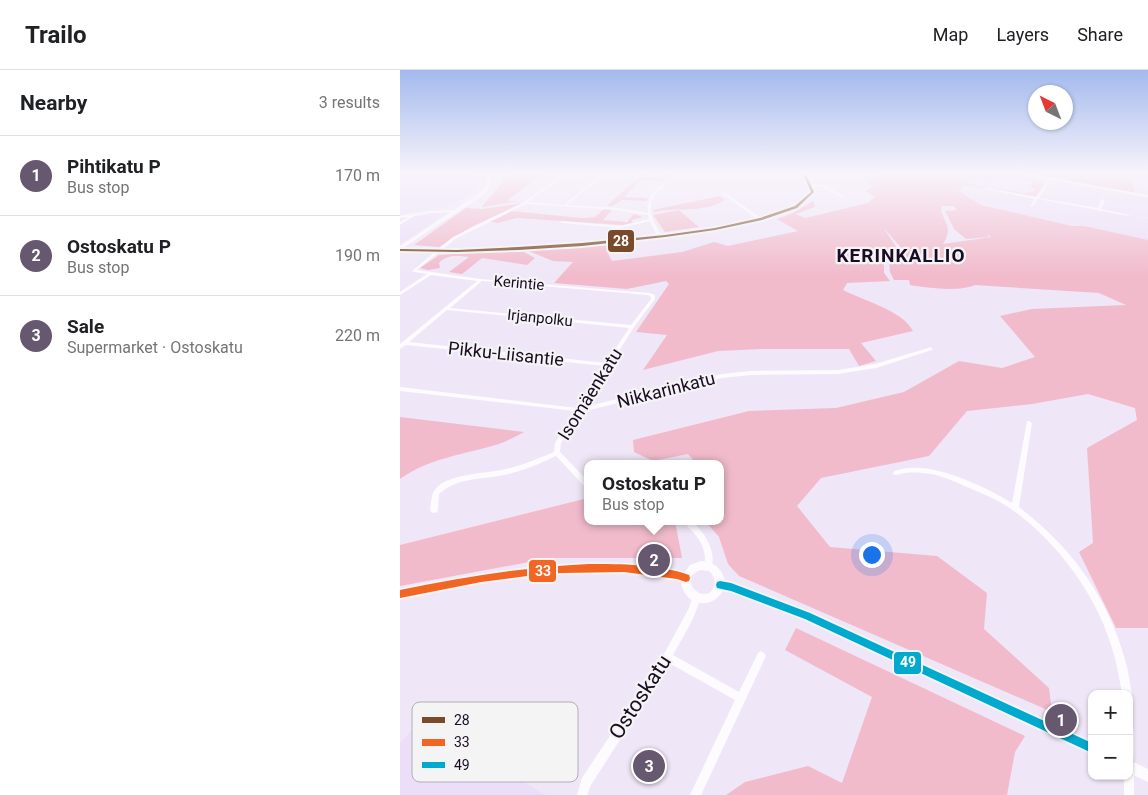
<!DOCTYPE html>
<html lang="en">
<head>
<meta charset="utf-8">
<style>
	:root { --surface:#fff; --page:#f6f6f6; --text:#202124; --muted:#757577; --line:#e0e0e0; --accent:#65586f }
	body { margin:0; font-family:Roboto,sans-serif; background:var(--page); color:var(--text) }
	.controls { position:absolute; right:15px; bottom:15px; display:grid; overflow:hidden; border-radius:10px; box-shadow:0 1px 4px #0004 }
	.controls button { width:45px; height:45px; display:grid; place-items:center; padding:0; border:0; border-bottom:1px solid var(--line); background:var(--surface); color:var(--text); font:25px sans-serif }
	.compass { position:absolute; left:628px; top:15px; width:45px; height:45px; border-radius:50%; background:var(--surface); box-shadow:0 1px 4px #0004; rotate:318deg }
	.you { position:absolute; left:471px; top:484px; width:18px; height:18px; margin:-12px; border:4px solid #fff; border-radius:50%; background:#1a73e8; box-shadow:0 0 0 8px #1a73e833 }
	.badge { display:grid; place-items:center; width:32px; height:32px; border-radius:50%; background:var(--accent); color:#fff; font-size:16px; font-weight:700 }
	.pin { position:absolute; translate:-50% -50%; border:2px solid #fff; box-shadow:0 1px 5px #0006 }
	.popup { position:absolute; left:184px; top:390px; width:140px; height:65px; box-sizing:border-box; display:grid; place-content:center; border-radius:10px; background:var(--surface); filter:drop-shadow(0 1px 4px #0005); font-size:16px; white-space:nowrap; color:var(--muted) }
	.popup b { font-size:19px; color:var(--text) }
	.popup::after { content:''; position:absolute; left:50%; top:100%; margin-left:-10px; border:10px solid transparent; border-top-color:var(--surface) }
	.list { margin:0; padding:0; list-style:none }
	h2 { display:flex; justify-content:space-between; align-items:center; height:65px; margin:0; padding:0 20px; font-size:21px }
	h2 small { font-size:16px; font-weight:400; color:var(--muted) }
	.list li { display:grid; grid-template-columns:32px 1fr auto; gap:15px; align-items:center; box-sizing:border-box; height:80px; padding:0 20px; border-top:1px solid var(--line) }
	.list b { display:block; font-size:19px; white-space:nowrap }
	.list p { margin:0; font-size:16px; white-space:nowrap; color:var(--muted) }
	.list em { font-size:16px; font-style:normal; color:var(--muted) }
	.map { position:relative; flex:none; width:748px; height:725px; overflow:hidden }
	header { display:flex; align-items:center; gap:30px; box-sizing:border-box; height:70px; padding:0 25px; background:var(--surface); border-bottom:1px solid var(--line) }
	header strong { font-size:24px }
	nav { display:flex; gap:28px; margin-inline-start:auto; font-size:18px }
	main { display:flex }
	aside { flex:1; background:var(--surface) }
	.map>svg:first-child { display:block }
</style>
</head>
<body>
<header>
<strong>Trailo</strong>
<nav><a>Map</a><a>Layers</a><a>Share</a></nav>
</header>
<main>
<aside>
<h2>Nearby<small>3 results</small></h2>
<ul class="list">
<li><span class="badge">1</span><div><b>Pihtikatu P</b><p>Bus stop</p></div><em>170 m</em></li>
<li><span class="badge">2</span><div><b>Ostoskatu P</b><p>Bus stop</p></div><em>190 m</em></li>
<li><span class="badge">3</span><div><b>Sale</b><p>Supermarket · Ostoskatu</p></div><em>220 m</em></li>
</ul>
</aside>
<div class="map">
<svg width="748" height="725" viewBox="0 0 748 725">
	<rect width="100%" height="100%" fill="#efe6f7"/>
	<path fill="#ecdef8" d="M0,104h75l4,7 -2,9 -23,14 -54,10z
		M578,104h32l138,24v19l-11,-1 11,3v21l-64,-14h-12l-91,-21 -22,-14 12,-13z
		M729,104h19v22l-13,-2z
		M48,142l-48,32v-26z
		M23,648l122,77h-145v-52z"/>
	<path fill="#f1bbcc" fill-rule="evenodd" d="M121,104h21l-35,27h12l-37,6 19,-23 2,-6z
		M242,104h3l-1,4h4l33,-4 -12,2 -7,5 -21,-1 -17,17 24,1 -2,3 -24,-1 -9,6h-6z
		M481,104l114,2 -4,4 -20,-2 -4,5 18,4 -1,1 -20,-3 -5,6 22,14 91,21h12l64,14v388h-32l-37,-76 14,-9 -6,-95 50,-28 -2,-12 -47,-14 -56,10 -65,7 -38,45 -108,22 -24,28 33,41 107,9 50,37 -3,36 65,59 3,24 -313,-136 -11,-12 -9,-27 -14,-16h15v-57h-23l-9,-10 -35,7 -19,-9 -1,-12 116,-29 87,-3 68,-16 55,-31 43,7 33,-11 -35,-41 32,-7 94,-4 -27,-12 -124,-8c-16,7 -48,3 -65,0l-1,-5h-15l-4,-8 -1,-12 14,-10 -20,-23 16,24 -15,6v16l6,8 -43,2 -4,7c21,11 59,20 70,41l-52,12 15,18 -17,5 -10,-17h-88l-43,2 -75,19 24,-35 -31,-3 33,-48 -3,-3 -39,8 -73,-6 19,-21 -20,-1 -27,-11 128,-12 -35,7 -13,5 6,11 70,-9 32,-10 14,4 70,-15 -21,-12 16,-6 20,-12 2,6 -19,7 9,4 63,-15 7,-6 -9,-6 8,-5 -8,-4 20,-6zM553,136l4,4 -12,1 9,18 12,10 23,-2 -3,-3 5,3 -48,7c9,-15 4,-18 -2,-33l1,-5z
		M604,104c14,0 27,5 41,9l-8,12 -3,1 -43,-8 33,5 9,-1 3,-3 -6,-2 3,-5 -8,-4 -19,-3 3,1 -11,1 7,-2z
		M631,104h98l6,19z
		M320,126l5,4c-20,13 -48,7 -71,12l-1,-2z
		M123,133l-52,24 -32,20 -25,-2 52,-37 16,1z
		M204,139l8,1 -9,10 24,2 7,-8 9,3 -12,3 2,3 -10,2 -106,-7 -19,5 -10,-2 22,-10 72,7 13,-1z
		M279,140l20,17 -34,5 -12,-17z
		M120,180l15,8 -8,7 -45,-7 -20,16 -13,-2 20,-15c-11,-1 -22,-3 -30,6l1,5 -12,2 -8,-2 19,-13z
		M0,347l124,15c-8,4 -16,9 -25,12 -33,10 -70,14 -99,35z
		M188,428v23h87l7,37h-131l-151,28v-41z
		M396,558l229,108 -10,16 -8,43h-281l19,-13 63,-16 34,17 30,-86 -87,-47z"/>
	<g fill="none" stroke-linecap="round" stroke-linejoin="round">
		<path fill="#fdfbfe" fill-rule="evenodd" d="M164,104h3l-39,28 36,3 38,-31h3l-38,31 50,3 31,5c-2,-13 6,-26 18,-30v2c-22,16 -17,29 -5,50l54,-7 42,-9 -36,-26v-2h2l38,27 34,-12 16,-14 -8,-18h3l8,18 -17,16 -35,12 -47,10 -50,7 -102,10 -76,4 -48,1 -22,18 64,9 168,14 6,2v4l-21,28 -50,80 138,-33 29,-3 87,-1 37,-6 53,-16 2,-1 3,2 -1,1 -56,18 -38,6 -87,1 -29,3 -141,34 -20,31 -1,9 28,29v8l-2,-1 -30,-32c-15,7 -31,14 -47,18 -24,6 -50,2 -70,20l-1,16 -1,2 -3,1 -3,-1 -1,-2c1,-5 1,-14 4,-19 12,-19 56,-17 76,-23 15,-4 30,-10 44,-16l1,-9 20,-32 -175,-20v-4l177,21 27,-42 -198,-21 -6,4v-5l77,-63 -46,-6 -31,20v-3l27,-18 -13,-2 -2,-1 23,-19 -35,-1v-2l37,1 16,-13 71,-35zM126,134l91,6 31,5 1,4 -29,7 -58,-5 -2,1 2,1 58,5 30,-7 7,15c-71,8 -143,13 -215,14l13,-11zM82,211l166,14 3,2v2l-20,26 -181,-17zM47,240l182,18 -23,35 -197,-21z
			M649,108l2,1 -12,19 59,10 3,-8 2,-1 2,1 -4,9 29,6 -2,1 -90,-17 -6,8 -2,-1 5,-7 -50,-10 2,-1 49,9z
			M413,114l11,1 22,12 -3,1 -21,-11 -10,-1z
			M56,140l2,1 -1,1 -27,1 -16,3 -14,9v-3l8,-5 -8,1v-2l30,-5z
			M627,351h2l3,2 -13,84c14,11 28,23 40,36 33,34 57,79 68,124 2,9 3,18 5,27l-3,4v-4h-7c-3,-18 -6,-35 -12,-52 -16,-51 -58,-106 -102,-135 -11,-7 -22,-12 -34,-17 -14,-6 -28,-13 -43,-16 -8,-1 -18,-2 -26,-1 -5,1 -7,2 -11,2l-1,-2 1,-2c9,-3 17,-4 27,-3 28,2 67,20 91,35z
			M283,451h9c13,13 25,29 19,48l-3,1 -3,-1c-1,-6 1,-11 -1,-17 -2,-13 -13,-21 -21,-31z
			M296,524l3,1c3,13 -19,47 -26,60l66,37 19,-39 3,-2 3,2 2,3 -65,139h-11l45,-95 -66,-37 -78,122 -4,10h-10l5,-17 82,-124 25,-46 4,-13z
			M729,657l4,1 1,4v25l-1,4 -4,1z
			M729,701l4,1 1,4v19h-10v-19h5z"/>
		<path fill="#fdfbfe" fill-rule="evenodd" d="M102,104h8l-21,5 -2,-1z
			M621,104h9l118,21v2z
			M301,491c13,0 21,8 24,20l6,1 80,30 281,130v12l-288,-134 -73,-28 -8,-2c-11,22 -40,15 -42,-9l-4,-1c-18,-3 -35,-7 -53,-7 -75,-4 -151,10 -224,26v-10c66,-14 133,-25 201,-25 27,0 57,0 83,9l6,-8zM301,500l8,1c4,4 7,8 5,14 -6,24 -41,-6 -13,-15z
			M729,690l19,9v13l-19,-9z"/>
		<path fill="#fdfbfe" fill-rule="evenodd" d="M86,104h4l1,10 -6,10 -85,56v-4l81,-54 6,-8z"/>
		<g stroke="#f4f4f4" stroke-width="4">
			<path id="bus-1" d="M403,104h3l8,18 -17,16 -35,12 -47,10 -50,7 -83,9 -64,4 -61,2 -57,-1v-2h5l52,1 61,-3 64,-4 83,-8 50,-7 45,-10 35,-12 16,-14z"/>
		</g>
		<g stroke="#f4f4f4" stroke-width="4">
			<path id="bus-2" d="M189,494c32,0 69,0 100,11l1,3 -1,3 -3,1 -9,-3 -53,-7 -62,1 -27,2 -54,7 -81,16v-8c63,-13 125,-23 189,-26z"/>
		</g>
		<g stroke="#f4f4f4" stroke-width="4">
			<path id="bus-3" d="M320,511l11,2 79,30 282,130v10l-287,-134 -74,-28 -14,-3 -1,-3 1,-3z"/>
		</g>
		<use href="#bus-1" fill="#7a4b2a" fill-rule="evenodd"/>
		<use href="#bus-2" fill="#f26522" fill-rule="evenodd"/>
		<use href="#bus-3" fill="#00a9ce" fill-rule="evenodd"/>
	</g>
	<linearGradient id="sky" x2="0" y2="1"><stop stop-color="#a3b9ee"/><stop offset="0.5" stop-color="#f8f4fb"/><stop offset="1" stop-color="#f8f4fb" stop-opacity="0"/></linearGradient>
	<rect width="748" height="206" fill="url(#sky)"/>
	<g text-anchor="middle" stroke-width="4.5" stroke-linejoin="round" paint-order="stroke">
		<g font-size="15" fill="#1b0c26" stroke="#f4f4f4">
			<text transform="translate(119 213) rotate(5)" y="5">Kerintie</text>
			<text transform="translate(140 248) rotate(6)" y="5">Irjanpolku</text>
		</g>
		<g font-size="18" fill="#1b0c26" stroke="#f4f4f4">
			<text transform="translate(106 284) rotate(6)" y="6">Pikku-Liisantie</text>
			<text transform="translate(266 320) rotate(-14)" y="6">Nikkarinkatu</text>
			<text transform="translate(190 324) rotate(-58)" y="6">Isomäenkatu</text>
		</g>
		<g font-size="19" font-weight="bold" letter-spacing="1" fill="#1b0c26" stroke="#f4f4f4">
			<text x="501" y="192">KERINKALLIO</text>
		</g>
		<g font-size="21" fill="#1b0c26" stroke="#f4f4f4">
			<text transform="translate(240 627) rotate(-57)" y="7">Ostoskatu</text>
		</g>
	</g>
	<rect x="12" y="632" width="166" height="80" rx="8" fill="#f4f4f4" stroke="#b3aeb6" stroke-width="1"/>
	<rect x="22" y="647" width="23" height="6" fill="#7a4b2a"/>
	<rect x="22" y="669" width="23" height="7" fill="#f26522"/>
	<rect x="22" y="692" width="23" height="6" fill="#00a9ce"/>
	<g font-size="14" fill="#1b0c26">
		<text x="54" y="655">28</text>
		<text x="54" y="677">33</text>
		<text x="54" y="700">49</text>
	</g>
	<g stroke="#f4f4f4" stroke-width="2">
		<rect x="207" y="159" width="28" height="24" rx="5" fill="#7a4b2a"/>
		<rect x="128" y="489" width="29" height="24" rx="5" fill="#f26522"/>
		<rect x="493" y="581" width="29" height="24" rx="5" fill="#00a9ce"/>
	</g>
	<g font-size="14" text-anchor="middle" font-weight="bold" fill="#fff">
		<text x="221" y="176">28</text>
		<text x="143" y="506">33</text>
		<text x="508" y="597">49</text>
	</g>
</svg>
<div class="controls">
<button>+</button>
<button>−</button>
</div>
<svg class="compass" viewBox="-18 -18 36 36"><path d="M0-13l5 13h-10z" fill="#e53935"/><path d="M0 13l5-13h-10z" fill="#757577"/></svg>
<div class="you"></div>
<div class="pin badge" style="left:661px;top:650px">1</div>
<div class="pin badge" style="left:254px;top:490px">2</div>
<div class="popup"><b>Ostoskatu P</b>Bus stop</div>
<div class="pin badge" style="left:249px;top:696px">3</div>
</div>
</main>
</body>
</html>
